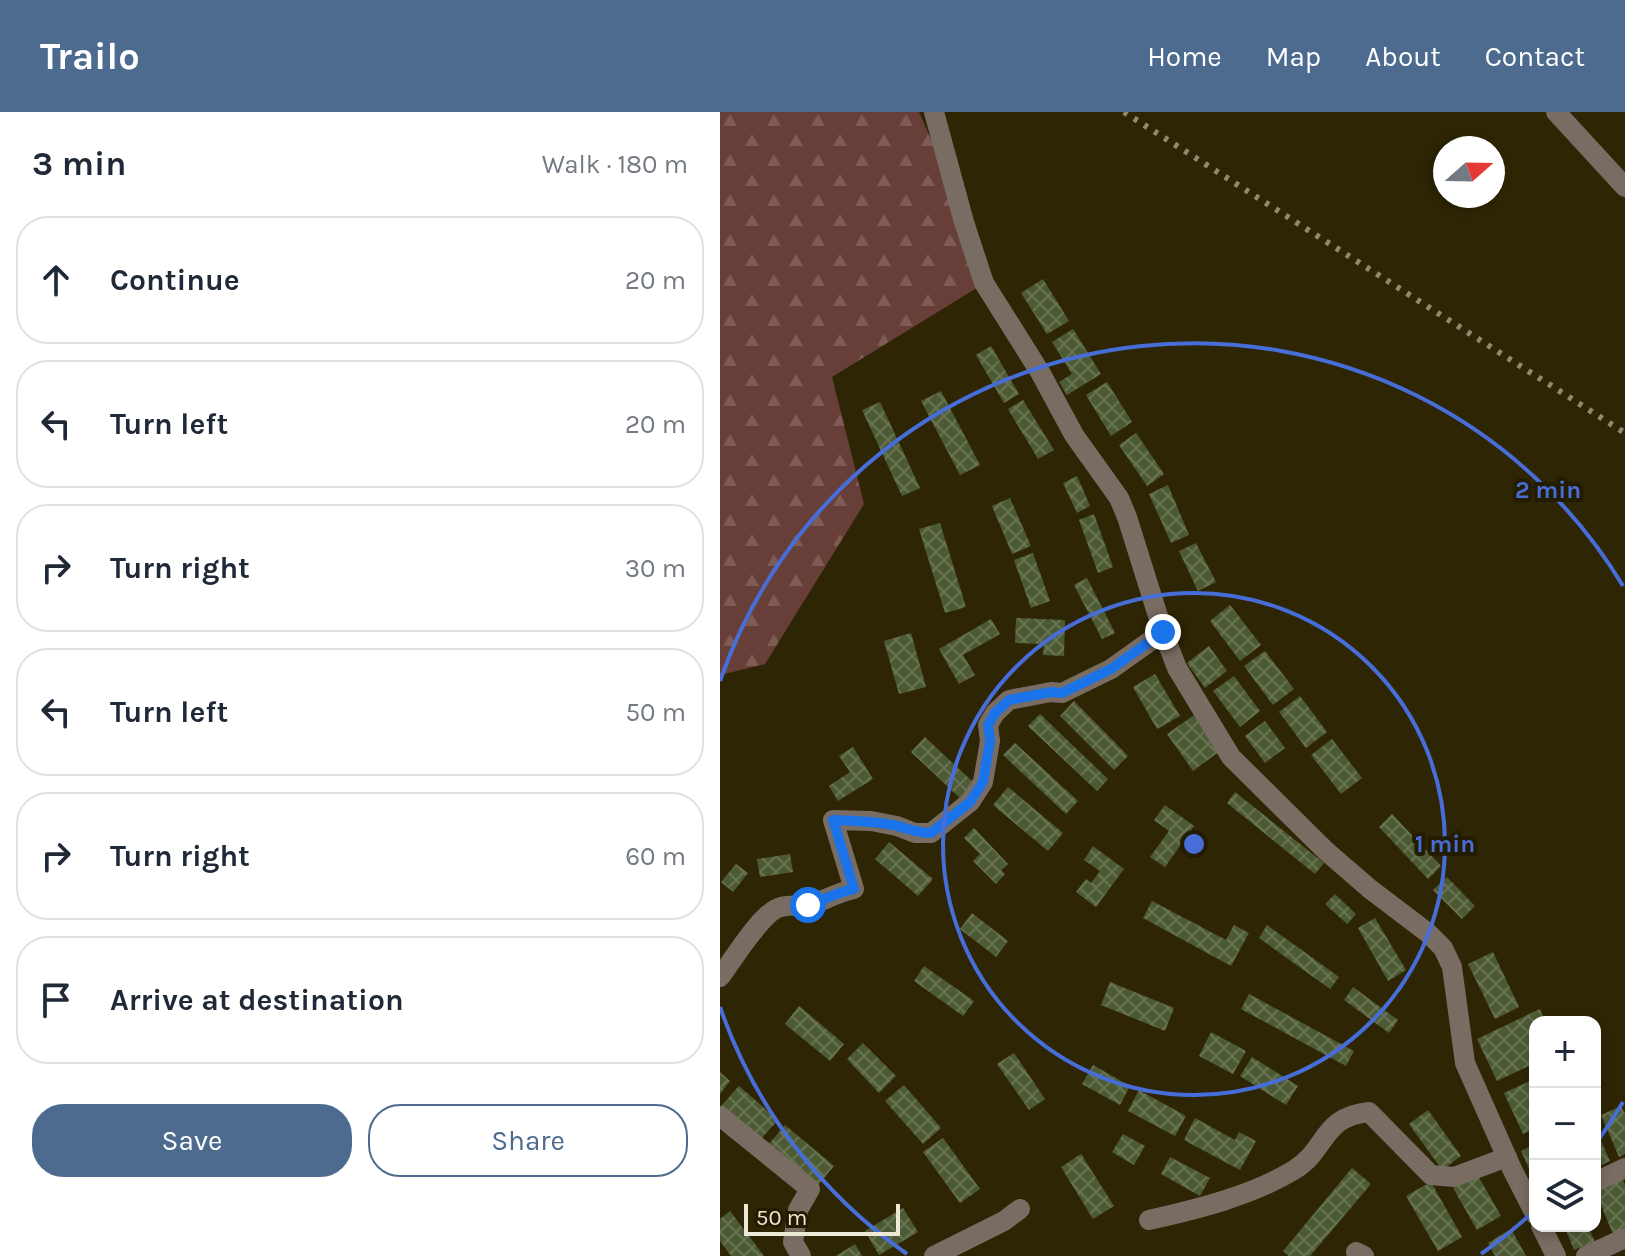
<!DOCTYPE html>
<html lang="en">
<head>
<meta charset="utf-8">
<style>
	:root { --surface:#fff; --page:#f6f6f7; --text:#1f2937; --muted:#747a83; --line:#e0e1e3; --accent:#4c6b8f }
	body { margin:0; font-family:Karla,sans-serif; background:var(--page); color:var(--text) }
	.controls { position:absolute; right:24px; bottom:24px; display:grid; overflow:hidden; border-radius:16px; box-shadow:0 4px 12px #0003 }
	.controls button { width:72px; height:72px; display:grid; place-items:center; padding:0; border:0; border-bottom:2px solid var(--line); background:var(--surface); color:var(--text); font:40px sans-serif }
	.compass { position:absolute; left:713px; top:24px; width:72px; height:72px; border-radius:50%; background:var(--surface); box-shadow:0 4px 12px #0003; rotate:70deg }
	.scale { position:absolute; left:24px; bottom:20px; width:156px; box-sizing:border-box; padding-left:8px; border:4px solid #eee8d6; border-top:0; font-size:22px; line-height:28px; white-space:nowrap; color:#eee8d6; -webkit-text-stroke:6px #241c00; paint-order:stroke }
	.stop { position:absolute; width:24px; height:24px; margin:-18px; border:6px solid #1a73e8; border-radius:50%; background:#fff }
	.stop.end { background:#1a73e8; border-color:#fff; box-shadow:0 2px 8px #0008 }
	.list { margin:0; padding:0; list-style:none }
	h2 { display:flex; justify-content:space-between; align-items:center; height:104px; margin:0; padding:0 32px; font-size:34px }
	h2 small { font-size:26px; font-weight:400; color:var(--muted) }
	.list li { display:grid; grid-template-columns:52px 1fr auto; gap:24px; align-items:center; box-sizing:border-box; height:128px; margin:0 16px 16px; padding:0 16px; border:2px solid var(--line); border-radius:32px }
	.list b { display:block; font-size:30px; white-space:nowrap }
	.list em { font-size:26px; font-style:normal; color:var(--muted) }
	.actions { display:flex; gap:16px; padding:24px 32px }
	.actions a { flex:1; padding:18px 0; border:2px solid var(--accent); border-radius:32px; text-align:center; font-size:28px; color:var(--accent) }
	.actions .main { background:var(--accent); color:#fff }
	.icon { flex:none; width:44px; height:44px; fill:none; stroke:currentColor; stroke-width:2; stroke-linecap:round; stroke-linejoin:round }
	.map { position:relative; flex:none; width:905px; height:1144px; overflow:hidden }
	header { display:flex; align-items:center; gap:48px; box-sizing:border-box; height:112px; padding:0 40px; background:var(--accent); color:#fff }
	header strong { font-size:38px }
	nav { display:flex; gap:44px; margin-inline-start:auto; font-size:28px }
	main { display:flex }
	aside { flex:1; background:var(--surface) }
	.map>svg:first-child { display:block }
</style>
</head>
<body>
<header>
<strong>Trailo</strong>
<nav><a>Home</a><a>Map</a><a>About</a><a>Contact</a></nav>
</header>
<main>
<aside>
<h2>3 min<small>Walk · 180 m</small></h2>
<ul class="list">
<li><svg class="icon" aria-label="ahead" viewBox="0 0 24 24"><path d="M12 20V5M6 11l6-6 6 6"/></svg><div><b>Continue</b></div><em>20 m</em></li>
<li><svg class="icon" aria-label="left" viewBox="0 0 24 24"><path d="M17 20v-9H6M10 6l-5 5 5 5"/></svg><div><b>Turn left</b></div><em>20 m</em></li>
<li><svg class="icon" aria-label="right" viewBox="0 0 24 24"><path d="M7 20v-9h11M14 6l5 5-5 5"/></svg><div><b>Turn right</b></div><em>30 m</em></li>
<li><svg class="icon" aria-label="left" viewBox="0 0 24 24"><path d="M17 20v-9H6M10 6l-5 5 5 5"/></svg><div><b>Turn left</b></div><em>50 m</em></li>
<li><svg class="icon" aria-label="right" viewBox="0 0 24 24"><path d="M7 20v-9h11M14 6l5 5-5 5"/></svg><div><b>Turn right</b></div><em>60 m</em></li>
<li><svg class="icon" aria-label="arrive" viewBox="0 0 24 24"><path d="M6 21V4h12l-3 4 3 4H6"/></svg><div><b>Arrive at destination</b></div></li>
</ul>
<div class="actions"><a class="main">Save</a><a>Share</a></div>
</aside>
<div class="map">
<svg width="905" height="1144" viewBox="0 0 905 1144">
	<defs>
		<pattern id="forest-firs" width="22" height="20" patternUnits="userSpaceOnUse" patternTransform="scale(2)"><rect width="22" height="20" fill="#683f38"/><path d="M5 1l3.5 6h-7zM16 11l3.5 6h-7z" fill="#7e5b54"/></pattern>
		<pattern id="building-cross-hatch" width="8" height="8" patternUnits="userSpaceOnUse" patternTransform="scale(2)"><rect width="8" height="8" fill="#4d5b35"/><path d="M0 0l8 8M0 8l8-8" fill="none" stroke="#677352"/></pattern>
	</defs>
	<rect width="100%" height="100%" fill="#2e2505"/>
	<path fill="url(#forest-firs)" d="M0,0h199l48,108 13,66 -148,91 32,127 -99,160 -45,11z"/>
	<path fill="url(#building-cross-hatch)" d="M323,167l26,42 -22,13 -26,-41z
		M353,217l28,45 -34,21 -8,-13 13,-8 -20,-32z
		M271,234l28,48 -15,9 -28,-48z
		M387,270l25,40 -21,14 -25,-41z
		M221,279l39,74 -20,10 -39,-74z
		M303,288l31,50 -16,9 -30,-50z
		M160,290l40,86 -18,8 -40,-86z
		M416,321l28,41 -17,12 -28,-41z
		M357,364l13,30 -13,7 -14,-30z
		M448,373l21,50 -18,8 -22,-49z
		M290,386l21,48 -19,8 -20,-48z
		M374,402l19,53 -15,6 -19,-53z
		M220,411l26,84 -21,6 -26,-84z
		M476,431l20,39 -18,9 -19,-40z
		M313,441l17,48 -19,7 -17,-48z
		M367,466l28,55 -13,6 -28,-54z
		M510,493l31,40 -21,16 -30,-40z
		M296,506l49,2 -1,36 -21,-1 1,-11 -29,-1z
		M271,507l9,15 -37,21 12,20 -16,9 -20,-35z
		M191,521l15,54 -27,7 -15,-53z
		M489,534l18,25 -22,17 -18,-25z
		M545,539l29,38 -21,16 -29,-39z
		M435,562l25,42 -23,13 -24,-42z
		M514,564l26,35 -20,16 -27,-36z
		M580,584l27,36 -21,16 -27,-36z
		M354,589l54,55 -14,14 -54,-54z
		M320,602l68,65 -11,12 -69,-65z
		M474,603l26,36 -27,20 -26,-37z
		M545,609l20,27 -20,15 -20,-27z
		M205,625l50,47 -14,15 -50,-47z
		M612,627l30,39 -21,16 -30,-39z
		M295,631l63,58 -12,13 -63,-59z
		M133,635l20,32 -35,22 -9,-15 21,-14 -11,-16z
		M288,675l55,46 -15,18 -55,-46z
		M515,680l89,71 -9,11 -88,-71z
		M445,693l29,21 -29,41 -15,-10 19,-26 -15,-11z
		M672,702l49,52 -13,13 -49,-52z
		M254,716l34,36 -7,6 4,4 -9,10 -23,-23 7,-7 -16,-16z
		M169,730l44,37 -15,17 -43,-37z
		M373,734l31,23 -28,38 -20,-15 10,-13 5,4 9,-12 -16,-11z
		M70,742l3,18 -33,5 -3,-18z
		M16,752l12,9 -15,19 -12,-10z
		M727,765l28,29 -13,13 -29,-29z
		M615,782l21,20 -9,10 -22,-20z
		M432,789l74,39 8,-15 15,8 -18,33 -88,-48z
		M252,801l36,28 -12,16 -36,-28z
		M655,806l31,52 -18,11 -30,-53z
		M547,813l72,52 -9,12 -71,-51z
		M773,840l26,55 -24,12 -27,-55z
		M204,854l50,35 -11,15 -49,-35z
		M390,870l64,26 -9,23 -64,-26z
		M633,875l45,33 -9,13 -45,-33z
		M529,882l105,57 -8,15 -105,-57z
		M79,894l45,38 -14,17 -45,-37z
		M820,897l5,13h-10v41l-38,18 -20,-42z
		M491,920l35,19 -13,23 -34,-18z
		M143,931l33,33 -17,17 -32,-34z
		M294,941l31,46 -16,11 -32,-46z
		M532,945l46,29 -12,19 -46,-29z
		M373,953l37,21 -10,19 -38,-21z
		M0,960l10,9 -10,13z
		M810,969l5,11v37l-12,5 -19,-41z
		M184,973l37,43 -18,16 -38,-43z
		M19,974l39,34 -18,20 -39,-34z
		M419,978l47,26 -11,20 -47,-25z
		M901,994l4,8v40l-6,3 -18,-42z
		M708,998l33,46 -19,14 -33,-46z
		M475,1006l40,22 4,-8 17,9 -16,29 -56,-30z
		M65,1013l49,41 -16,19 -49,-41z
		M875,1015l15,34 -15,7z
		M403,1022l22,12 -11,19 -22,-13z
		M223,1026l37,51 -20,14 -37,-51z
		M815,1032v38l-14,-31z
		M361,1042l33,52 -21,13 -32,-52z
		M450,1045l40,21 -10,18 -39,-22z
		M632,1056l19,16 -61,72h-21l-6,-5z
		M757,1062l24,42 -24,14 -24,-42z
		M901,1063l4,10v44l-12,5 -18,-43z
		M711,1070l31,55 -24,14 -32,-55z
		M183,1096l15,24 -39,23 -14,-24z
		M10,1099l34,45h-33l-11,-15v-22z
		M844,1114h24l7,16 -21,8z
		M791,1117l15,27h-31l-7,-13z
		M135,1132l7,12h-26z"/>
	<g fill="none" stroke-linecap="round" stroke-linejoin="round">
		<path stroke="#796c62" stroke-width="20" d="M214,0l30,110 20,61 56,89 34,63 45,63 8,19 36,115 14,36 54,89 95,94 44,38 58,44 15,15 9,19 13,96 47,106 23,45
			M836,0l69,75
			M0,865c13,-17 42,-66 61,-70 11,-3 21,0 32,-3 14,-5 26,-12 41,-15l-21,-69 38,1 26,5 18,7h16l39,-31 13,-20 7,-41 -2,-16 7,-12 14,-13 42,-8 11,1 49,-24 52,-37
			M0,1004l90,73 -12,21 -5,32 8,14
			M875,1070l30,-14
			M429,1108c49,-11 102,-24 145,-50 34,-21 27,-53 75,-58l62,63 23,2 53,-20
			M821,1114l15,30
			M636,1140l8,4
			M214,1144l70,-35 16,-12
			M866,1144l39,-18"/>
		<path stroke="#908870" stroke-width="6" stroke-dasharray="4 8" stroke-linecap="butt" d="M404,0l501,321"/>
	</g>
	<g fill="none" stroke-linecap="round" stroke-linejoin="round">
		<path stroke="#1a73e8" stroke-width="10" d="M88,793c16,-5 29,-13 46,-16l-21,-69c20,1 40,1 60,5 15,3 22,8 38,8l39,-31 13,-20 7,-41 -2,-16 7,-12 14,-13 42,-8 11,1 49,-24 52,-37"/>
	</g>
	<g fill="none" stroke="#476dd8" stroke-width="4">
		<circle cx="474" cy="732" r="251"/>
		<path d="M903 990A501 501 0 0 1 877 1030M812 1101A501 501 0 0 1 761 1142M187 1142A501 501 0 0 1 0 895M0 569A501 501 0 0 1 903 474"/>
	</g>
	<circle cx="474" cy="732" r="12" fill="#476dd8" stroke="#241c00" stroke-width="4"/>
	<g font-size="24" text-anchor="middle" font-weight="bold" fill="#476dd8" stroke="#241c00" stroke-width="8" stroke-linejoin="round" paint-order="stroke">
		<text x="828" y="386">2 min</text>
		<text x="725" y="740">1 min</text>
	</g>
</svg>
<div class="controls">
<button>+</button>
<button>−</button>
<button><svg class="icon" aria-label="layers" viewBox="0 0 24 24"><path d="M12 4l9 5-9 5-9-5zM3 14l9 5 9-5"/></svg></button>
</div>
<svg class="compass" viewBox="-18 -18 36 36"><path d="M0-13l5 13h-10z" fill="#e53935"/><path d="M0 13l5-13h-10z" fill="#747a83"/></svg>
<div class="scale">50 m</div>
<div class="stop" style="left:88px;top:793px"></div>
<div class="stop end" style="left:443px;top:520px"></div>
</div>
</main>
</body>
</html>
